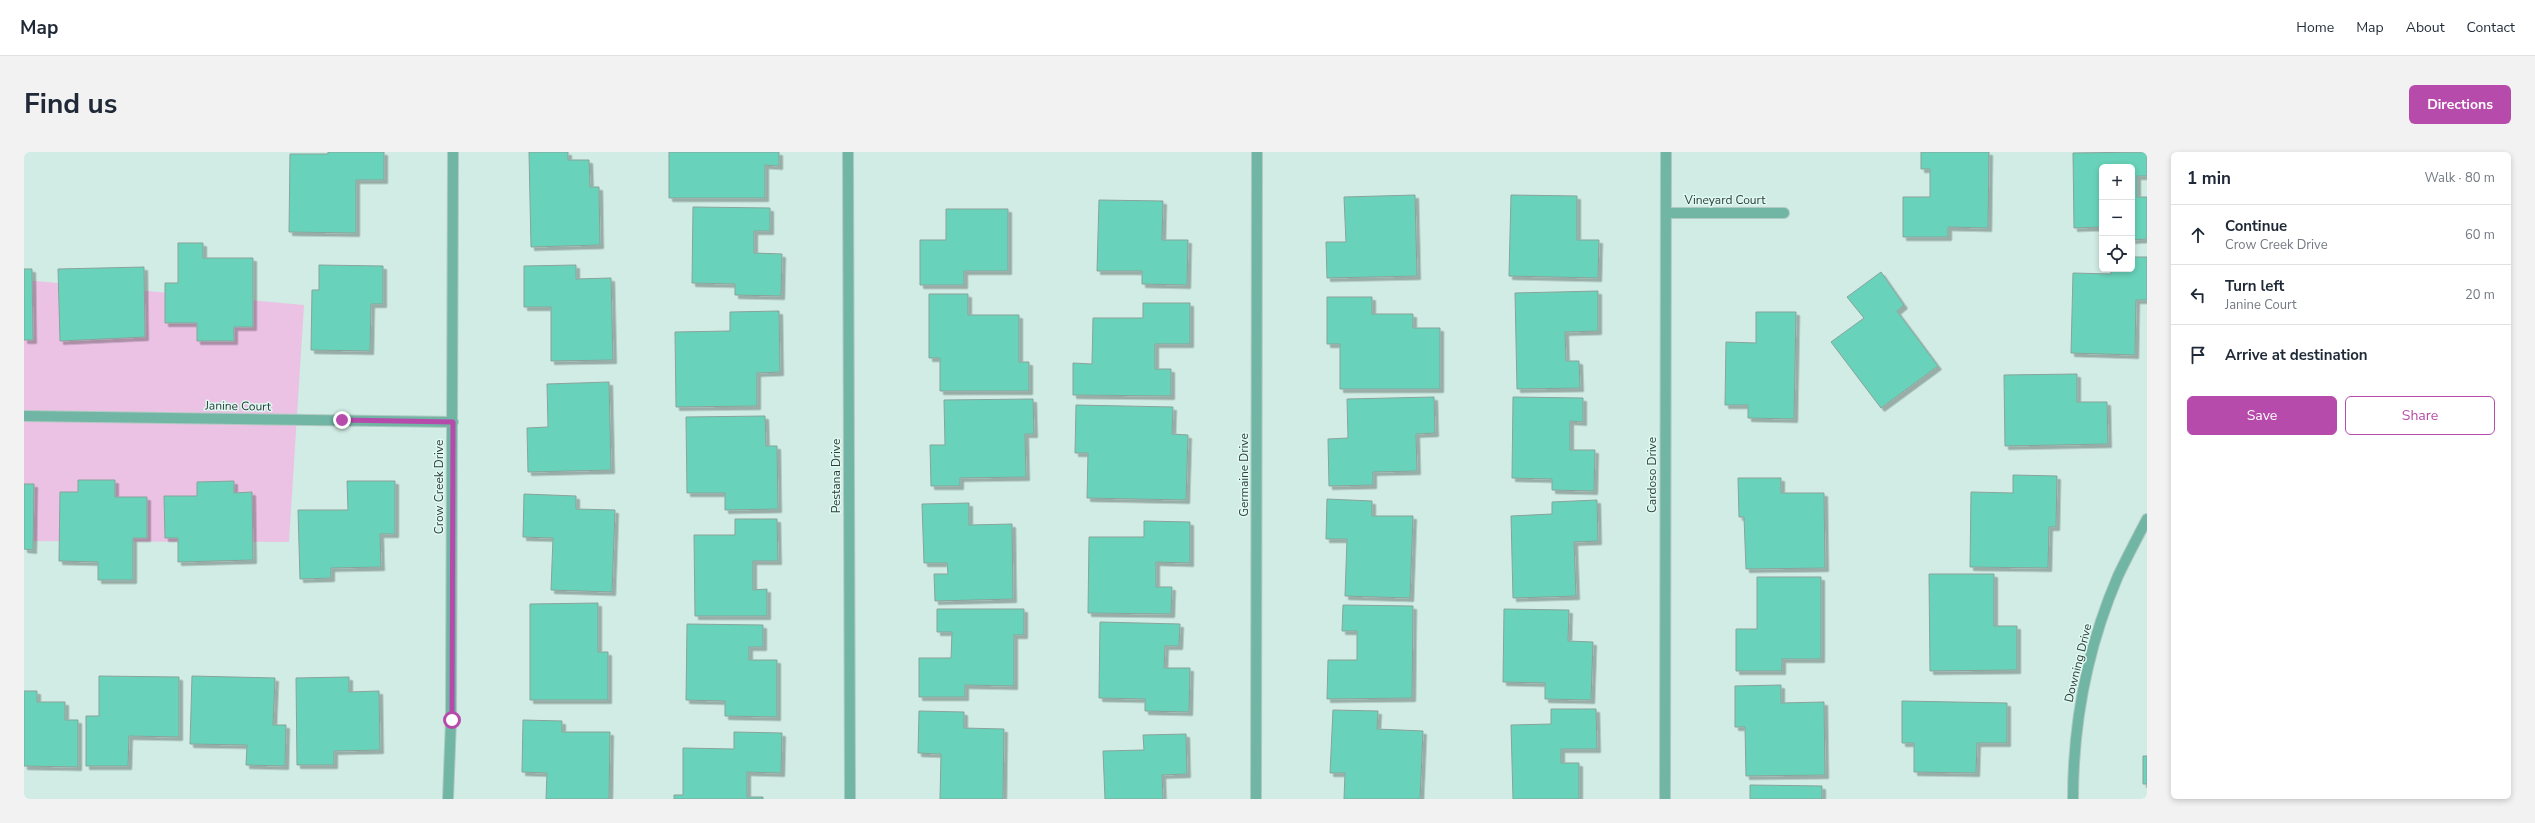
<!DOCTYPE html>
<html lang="en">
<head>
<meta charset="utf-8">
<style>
	:root { --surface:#fff; --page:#f2f2f3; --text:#1f2937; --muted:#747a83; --line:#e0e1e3; --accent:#b74bab }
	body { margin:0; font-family:"Nunito Sans",sans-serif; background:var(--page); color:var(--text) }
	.controls { position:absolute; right:12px; top:12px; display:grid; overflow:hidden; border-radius:6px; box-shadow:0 2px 6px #0003 }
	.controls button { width:36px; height:36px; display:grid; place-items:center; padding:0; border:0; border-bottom:1px solid var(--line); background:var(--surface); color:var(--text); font:20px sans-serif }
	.stop { position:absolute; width:12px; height:12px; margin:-9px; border:3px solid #b74bab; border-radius:50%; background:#fff }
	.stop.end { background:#b74bab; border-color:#fff; box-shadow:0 1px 4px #0008 }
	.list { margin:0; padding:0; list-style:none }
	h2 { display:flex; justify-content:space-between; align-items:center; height:52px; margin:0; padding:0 16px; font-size:17px }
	h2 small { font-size:13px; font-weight:400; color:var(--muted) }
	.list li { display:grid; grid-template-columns:26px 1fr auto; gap:12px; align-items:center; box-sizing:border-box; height:60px; padding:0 16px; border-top:1px solid var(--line) }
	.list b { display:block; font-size:15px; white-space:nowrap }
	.list p { margin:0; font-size:13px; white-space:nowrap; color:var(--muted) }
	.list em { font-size:13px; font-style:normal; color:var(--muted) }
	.actions { display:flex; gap:8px; padding:12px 16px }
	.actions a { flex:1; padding:9px 0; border:1px solid var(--accent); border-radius:6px; text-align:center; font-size:14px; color:var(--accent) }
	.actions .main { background:var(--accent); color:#fff }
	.icon { flex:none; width:22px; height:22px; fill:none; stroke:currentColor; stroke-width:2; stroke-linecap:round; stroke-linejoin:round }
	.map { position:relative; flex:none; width:2123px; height:647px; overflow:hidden; border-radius:6px }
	header { display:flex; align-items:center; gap:24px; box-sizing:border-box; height:56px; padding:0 20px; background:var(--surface); border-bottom:1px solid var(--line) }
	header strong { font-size:19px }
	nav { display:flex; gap:22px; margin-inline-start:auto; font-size:14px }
	.intro { display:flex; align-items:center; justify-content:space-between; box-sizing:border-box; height:96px; padding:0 24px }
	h1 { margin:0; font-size:28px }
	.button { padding:10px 18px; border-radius:6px; background:var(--accent); color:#fff; font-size:14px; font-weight:700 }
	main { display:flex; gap:24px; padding:0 24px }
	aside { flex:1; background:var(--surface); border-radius:6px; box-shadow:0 2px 6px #0003 }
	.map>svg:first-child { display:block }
</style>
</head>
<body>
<header>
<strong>Map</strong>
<nav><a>Home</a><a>Map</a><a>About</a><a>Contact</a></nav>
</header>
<div class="intro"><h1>Find us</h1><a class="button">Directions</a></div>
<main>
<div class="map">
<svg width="2123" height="647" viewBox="0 0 2123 647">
	<defs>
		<filter id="shadow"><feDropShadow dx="3.5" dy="3.5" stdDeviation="0" flood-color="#0004"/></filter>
	</defs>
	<rect width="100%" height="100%" fill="#d0ece4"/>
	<path fill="#ebc2e4" d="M0,128l280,25 -15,237 -265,-1z"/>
	<path fill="#68d3ba" stroke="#89a39b" filter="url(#shadow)" d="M304,0h56v28h-28v53l-67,-1 1,-78h38z
		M505,0h39v8h21l1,27h9l1,58 -69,2z
		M645,0h110v14l-14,-1v33h-96z
		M1897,0h68l-1,76 -40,-1v10h-45v-40h27v-28h-9z
		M2123,0v24h-10v21h10v42l-15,1v-73h-30v60l-28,1 -1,-75z
		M1391,43l2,81 -90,2 -1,-36h20l-2,-45z
		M1487,43l66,1v44h22l-1,38 -89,-2z
		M1075,48l64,1 -1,39h26l-1,45 -45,-1v-13h-45z
		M669,55l77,1v23h-16v22l28,1 -1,42 -46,-1v-11l-43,-1z
		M922,57h62v62h-44v14h-44v-45h26z
		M154,91h25v15h50v69h-19v14h-37v-18h-32v-40h13z
		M2108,105h15v43h-11l-1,55 -64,-2 2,-80 38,1v-5h21z
		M295,113l64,1v38h-12l-1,47 -59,-1 1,-60h7z
		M552,113v14l35,-1 2,82 -62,1v-54h-27v-41z
		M120,115l1,70 -85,4 -2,-72z
		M0,117h8l1,71h-9z
		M1857,120l23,33 -7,6 41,55 -57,42 -50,-66 33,-24 -17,-21z
		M1574,139v40l-33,1 1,29h13l1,27 -63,1 -2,-96z
		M905,142h39v21h51v47h10v29h-89v-33h-11z
		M1303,145h45v17h41v14h27v61h-100v-45h-13z
		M1119,151h47v41h-35v25h16v27l-98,-1v-32l19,1 1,-46h50z
		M755,159l1,61 -23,1v33l-81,1 -1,-75 55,-1v-19z
		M1732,160h40l-2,107 -46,-1v-13h-23l1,-63 30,1z
		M2053,222v28h30l1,42 -103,2 -1,-71z
		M585,230l2,88 -83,2 -1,-44 21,-1 -1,-43z
		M1410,245l1,36 -19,1 1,37 -44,1v13l-44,1 -1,-47 20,-1 -1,-39z
		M1489,245l70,1v24l-13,-1v29h25l-1,41 -42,-1v-11l-40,-1z
		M1009,247l1,35h-9l1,43 -66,1v8h-29l-1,-41h15l-1,-45z
		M1052,253l97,2 -1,27 16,1 -2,65 -99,-2 1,-45h-13z
		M741,264l1,30h11l1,63 -53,1v-17h-38l-1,-76z
		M1989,323l44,1 -1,51h-7l-1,41 -78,-1 1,-75 42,1z
		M1714,326h43v15h43l1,75 -79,1 -2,-52h-5z
		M54,328h37v17h32v41h-14v42h-35v-18l-39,-1 1,-69h18z
		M210,329v12l18,-1 1,68 -75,2v-24h-13l-1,-42h33v-14z
		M323,329h48v53h-15l1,33 -50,1v10l-31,1 -2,-69h50z
		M0,332h10l-1,66 -9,-1z
		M500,342l52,2v13l39,1 -3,82 -61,-2 2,-52 -30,-1z
		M1303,347l45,2v15h41l-3,82 -65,-2 2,-57h-21z
		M1573,348l1,41 -24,1 2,54 -63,2 -2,-82 41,-2v-12z
		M945,351v22l43,-1 1,75 -78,2 -1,-27h14l-1,-11h-23l-2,-59z
		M711,367h42l1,42h-25v29l14,-1v27h-72l-1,-81h41z
		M1120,369l46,1v41l-34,-1v25h16l-1,27 -83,-1 1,-76h55z
		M1905,422h65v52h23v44l-87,1z
		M1733,425h64v82h-39v12h-46v-42h21z
		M574,451v49h10v48h-78v-96z
		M1319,453l70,1 -1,92 -85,1 1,-39h29v-29h-15z
		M913,457h87v26h-10v51l-49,-1v12h-46v-39h32l1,-26h-15z
		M1480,457l65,1 -1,31 25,1 -2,58 -46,-1v-16l-42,-1z
		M1076,470l80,2 -1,22h-14l-1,22h26l-1,44 -44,-1v-12l-46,-1z
		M663,472l76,1v22h-14v13h28v57l-52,-1v-15l-39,-1z
		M75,524l80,1v60l-50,-1 -1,30h-42v-50h13z
		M168,524l83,2 -2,47h13l-1,41 -39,-1 1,-20 -57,-1z
		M325,525v15l30,-1 1,59 -46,1v14h-37l-1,-87z
		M1757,533v18l43,-1 1,73 -79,1 -1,-49h-10v-41z
		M0,539h13v11h28v18h13v47l-54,-1z
		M1878,549l105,2v40h-30l-1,30 -62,-1v-29h-12z
		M1527,557h45l1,40h-36v14h18v36h-66l-2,-74 40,-1z
		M1309,558l45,1 -1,18 46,2 -3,68h-76l1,-26h-15z
		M895,559l45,1v16l40,1 -1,70h-63l1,-45 -23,-1z
		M499,568l39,1v11h48l-1,67h-63l1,-26 -25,-1z
		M710,580l48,1 -1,40 -34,-1v25h16v2h-89v-4h9v-47l51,1z
		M1162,582l1,40 -25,1 1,24h-58l-2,-48 41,-1 -1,-15z
		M2119,604h4v28h-4z
		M1726,633l72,1v13h-72z"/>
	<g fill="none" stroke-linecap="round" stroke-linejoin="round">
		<g stroke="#b0c9c2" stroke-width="12">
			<path id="street" d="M824,0l2,647
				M1642,61h118
				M0,264l429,6
				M424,647l3,-79 2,-568
				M1232,647l1,-647
				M1641,647l1,-647
				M2049,647c0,-76 15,-153 45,-223 9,-19 19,-38 29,-57"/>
		</g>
		<use href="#street" stroke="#71b5a4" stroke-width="10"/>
	</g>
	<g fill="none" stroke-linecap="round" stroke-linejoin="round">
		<path stroke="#b74bab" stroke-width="5" d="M318,268l111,2 -1,298"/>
	</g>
	<g text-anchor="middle" stroke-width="3" stroke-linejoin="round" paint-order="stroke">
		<g font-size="12" fill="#313c39" stroke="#ddf9f1">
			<text x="1701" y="52">Vineyard Court</text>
			<text transform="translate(214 254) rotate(1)" y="4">Janine Court</text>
			<text transform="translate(1220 323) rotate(-90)" y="4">Germaine Drive</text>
			<text transform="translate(1628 323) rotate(-90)" y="4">Cardoso Drive</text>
			<text transform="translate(812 324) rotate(-90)" y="4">Pestana Drive</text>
			<text transform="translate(415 335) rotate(-90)" y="4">Crow Creek Drive</text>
			<text transform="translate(2054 511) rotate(-76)" y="4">Downing Drive</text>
		</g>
	</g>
</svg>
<div class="controls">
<button>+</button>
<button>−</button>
<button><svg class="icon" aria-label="locate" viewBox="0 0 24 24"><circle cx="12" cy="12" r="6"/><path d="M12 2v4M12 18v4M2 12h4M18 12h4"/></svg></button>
</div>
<div class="stop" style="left:428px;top:568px"></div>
<div class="stop end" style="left:318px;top:268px"></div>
</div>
<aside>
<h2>1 min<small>Walk · 80 m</small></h2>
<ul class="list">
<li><svg class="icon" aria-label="ahead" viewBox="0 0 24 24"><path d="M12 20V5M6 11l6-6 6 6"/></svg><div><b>Continue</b><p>Crow Creek Drive</p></div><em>60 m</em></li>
<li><svg class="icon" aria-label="left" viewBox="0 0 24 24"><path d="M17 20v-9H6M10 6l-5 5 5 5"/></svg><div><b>Turn left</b><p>Janine Court</p></div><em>20 m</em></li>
<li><svg class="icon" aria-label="arrive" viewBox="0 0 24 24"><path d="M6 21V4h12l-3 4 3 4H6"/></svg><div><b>Arrive at destination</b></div></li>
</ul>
<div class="actions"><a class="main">Save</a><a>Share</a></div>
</aside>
</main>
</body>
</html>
